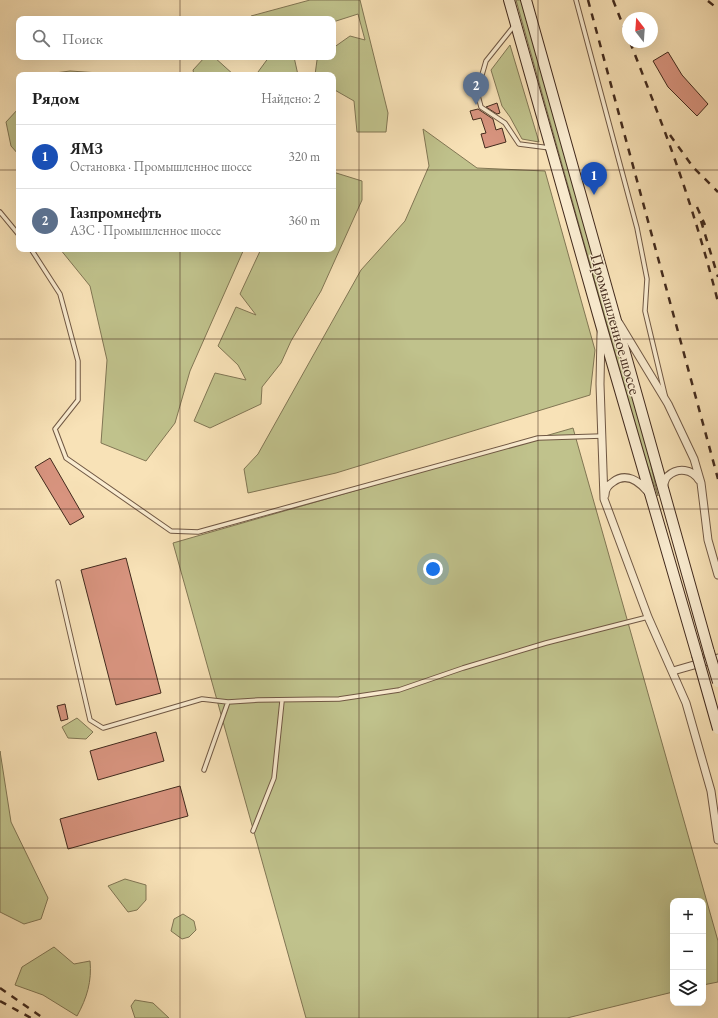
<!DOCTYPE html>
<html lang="ru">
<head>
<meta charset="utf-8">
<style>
	:root { --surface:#fff; --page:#f2f2f2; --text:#222; --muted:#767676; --line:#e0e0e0; --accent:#8f2418 }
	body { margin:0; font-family:"EB Garamond",serif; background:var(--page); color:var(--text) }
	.controls { position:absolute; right:12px; bottom:12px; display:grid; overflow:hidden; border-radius:8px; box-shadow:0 4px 16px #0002 }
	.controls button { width:36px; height:36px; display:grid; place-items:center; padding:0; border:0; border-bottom:1px solid var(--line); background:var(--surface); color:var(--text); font:20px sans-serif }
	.compass { position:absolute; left:622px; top:12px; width:36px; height:36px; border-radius:50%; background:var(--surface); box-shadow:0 4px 16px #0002; rotate:343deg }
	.you { position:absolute; left:433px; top:569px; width:14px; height:14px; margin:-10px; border:3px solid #fff; border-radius:50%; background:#1a73e8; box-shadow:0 0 0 6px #1a73e833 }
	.badge { display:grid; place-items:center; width:26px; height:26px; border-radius:50%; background:var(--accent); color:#fff; font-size:13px; font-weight:700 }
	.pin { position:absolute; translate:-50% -33px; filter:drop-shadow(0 1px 2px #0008) }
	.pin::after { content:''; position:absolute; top:21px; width:14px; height:12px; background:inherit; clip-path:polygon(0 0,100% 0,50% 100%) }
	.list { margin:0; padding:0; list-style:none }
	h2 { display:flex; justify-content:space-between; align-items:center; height:52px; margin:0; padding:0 16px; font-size:17px }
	h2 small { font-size:13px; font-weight:400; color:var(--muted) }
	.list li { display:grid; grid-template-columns:26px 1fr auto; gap:12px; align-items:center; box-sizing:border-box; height:64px; padding:0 16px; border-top:1px solid var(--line) }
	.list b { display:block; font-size:15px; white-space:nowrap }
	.list p { margin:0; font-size:13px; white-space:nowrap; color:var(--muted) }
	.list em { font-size:13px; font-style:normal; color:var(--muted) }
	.icon { flex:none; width:22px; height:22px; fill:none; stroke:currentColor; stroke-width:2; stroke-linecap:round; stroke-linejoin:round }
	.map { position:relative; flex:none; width:718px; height:1018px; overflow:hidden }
	.search { position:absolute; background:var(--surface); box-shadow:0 4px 16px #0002; left:16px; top:16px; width:320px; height:44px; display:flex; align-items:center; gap:10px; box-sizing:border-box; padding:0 14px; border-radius:8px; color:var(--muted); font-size:15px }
	.panel { position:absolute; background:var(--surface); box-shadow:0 4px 16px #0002; left:16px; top:72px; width:320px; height:180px; border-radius:8px }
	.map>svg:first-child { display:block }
</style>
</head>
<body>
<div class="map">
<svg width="718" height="1018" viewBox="0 0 718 1018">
	<rect width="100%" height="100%" fill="#f8e2b7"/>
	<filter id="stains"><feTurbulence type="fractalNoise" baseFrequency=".005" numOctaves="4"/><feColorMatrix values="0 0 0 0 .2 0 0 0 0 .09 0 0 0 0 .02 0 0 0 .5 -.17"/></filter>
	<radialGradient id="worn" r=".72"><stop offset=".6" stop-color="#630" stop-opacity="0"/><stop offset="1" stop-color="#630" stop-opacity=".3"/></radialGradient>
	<path fill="#c0c28c" stroke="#817654" d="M310,0h50l28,113 -2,19h-29l-3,-31 -21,-12v-14h-18l2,-15 4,-3h12v-9l17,-12 15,4 -7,-26 -25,8v-3h-81l-1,-3z
		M516,0h5l126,448 11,48 -16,-46z
		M510,45l29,97 -17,-3 -12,-22 -8,-11 -11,-36z
		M205,57h9l20,18h-40l-1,-5z
		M269,57h25l4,18h-39l-1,-3z
		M70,71l44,3 1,1h-75z
		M19,108v47l-8,-9 -5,-24z
		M423,129l54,39 68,3 50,179 -5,45 -254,78 -88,20 -4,-24 14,-15 103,-184 44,-49 24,-55z
		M333,172l29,9v19l-41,91 -30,50 -10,22 -19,24 -1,17 -51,24 -16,-7 21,-48 31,7 -8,-15 -20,-19 18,-39 20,8 -16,-21 21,-45h72z
		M60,249h184l-54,122 -15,52 -29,38 -45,-18 6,-83 -17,-74z
		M573,428l145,513v41l-15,3v-84h-30v91l-106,26h-261l-133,-475z
		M77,718l16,14 -7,7 -18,-1 -6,-11z
		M0,751l11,71 37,76 -7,21 -17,5 -24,-12z
		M125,879l21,6v15l-9,10 -9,2 -20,-26z
		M183,914l11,7 2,9 -7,7 -7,2 -11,-8 3,-12z
		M54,947l20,17 16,-3c2,20 -3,37 -13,55l-34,-21 -28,-10 7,-18z
		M135,1000l18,3 16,15h-34l-4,-12z"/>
	<path fill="#d8947f" stroke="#422a1d" d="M668,52l14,23 26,29 -11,12 -29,-29 -15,-26z
		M497,103l3,10 -3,1 -11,-7z
		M478,109l15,10 3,11 6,-2 4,14 -21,6 -4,-14 5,-1 -5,-15 -8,2 -3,-9z
		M50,458l34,59 -14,8 -35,-58z
		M126,558l35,135 -45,12 -35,-135z
		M65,704l3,15 -7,2 -4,-15z
		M156,732l8,29 -66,19 -8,-29z
		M180,786l8,30 -120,33 -8,-30z"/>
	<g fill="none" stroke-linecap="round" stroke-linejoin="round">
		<g stroke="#705844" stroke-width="5.5">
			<path id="service" d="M576,0l61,228 10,51 -2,32 20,84
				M514,26l-28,35 -9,31 4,15 24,16 14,21 31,4
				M0,212l19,23
				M31,249l29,45 18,67v39l-23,29 11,29 105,73 27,1 340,-94 64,-2
				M58,582l32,138 13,8 99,-29 26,3
				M204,770l24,-68 30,-2 81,-1 60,-9 64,-22 83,-25 102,-26
				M253,831l21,-53 8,-77"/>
		</g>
		<g stroke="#705844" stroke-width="9">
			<path id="minor" d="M619,323l49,81 26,55 7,24 7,57 10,35
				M601,333l-1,51 4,115 44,118 38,86 25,88 7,49
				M663,488c1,-4 2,-10 5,-12 10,-9 24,-7 31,4
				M605,495c0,-5 3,-10 8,-13 13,-10 26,-1 35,10
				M673,671l45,-13"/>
		</g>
		<g stroke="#422a1d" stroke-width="12">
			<path id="secondary" d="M509,0l92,325 96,330
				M526,0l183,652"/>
		</g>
		<use href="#service" stroke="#faecd0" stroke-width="3.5"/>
		<use href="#minor" stroke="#faecd0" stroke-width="7"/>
		<use href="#secondary" stroke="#faecd0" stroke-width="10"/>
		<path stroke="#422a1d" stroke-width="2.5" stroke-dasharray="7 7" stroke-linecap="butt" d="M588,0l130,479
			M613,0l15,38
			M708,1l10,8
			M630,42l27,69
			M655,106c25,64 46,129 63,196
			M670,135l23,32 25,25
			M697,207l8,18
			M701,221l17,56
			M0,988l43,30
			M0,1001l31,17"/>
		<g stroke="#422a1d" stroke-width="12" stroke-linecap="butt">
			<path id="secondary-bridge" d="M709,652l9,30
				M697,655l21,74"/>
		</g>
		<use href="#secondary-bridge" stroke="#faecd0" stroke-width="10"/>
	</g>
	<path fill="none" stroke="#422a1d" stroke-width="1" stroke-opacity="0.55" d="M180,0v19M359,0v1018M538,0v1018M180,57v18M0,170h19M333,170h385M180,249v769M0,339h718M0,509h718M0,679h718M0,848h718"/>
	<g text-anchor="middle" stroke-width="3" stroke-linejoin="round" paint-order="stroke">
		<g font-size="16" fill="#422a1d" stroke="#faecd0">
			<text transform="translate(616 324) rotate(74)" y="6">Промышленное шоссе</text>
		</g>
	</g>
	<rect width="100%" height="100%" filter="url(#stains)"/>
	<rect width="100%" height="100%" fill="url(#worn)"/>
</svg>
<div class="controls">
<button>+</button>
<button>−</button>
<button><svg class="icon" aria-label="layers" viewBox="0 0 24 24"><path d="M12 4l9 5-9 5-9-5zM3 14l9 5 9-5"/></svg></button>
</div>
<svg class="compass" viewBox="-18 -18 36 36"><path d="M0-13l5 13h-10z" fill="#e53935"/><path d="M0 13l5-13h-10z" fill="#767676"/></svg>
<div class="you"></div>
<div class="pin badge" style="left:594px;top:195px;background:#1a4fb4">1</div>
<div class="pin badge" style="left:476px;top:105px;background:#5c6f8a">2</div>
<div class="search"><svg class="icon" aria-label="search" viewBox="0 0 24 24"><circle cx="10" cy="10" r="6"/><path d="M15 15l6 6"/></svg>Поиск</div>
<section class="panel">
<h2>Рядом<small>Найдено: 2</small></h2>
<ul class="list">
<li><span class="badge" style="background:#1a4fb4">1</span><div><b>ЯМЗ</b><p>Остановка · Промышленное шоссе</p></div><em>320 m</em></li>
<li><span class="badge" style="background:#5c6f8a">2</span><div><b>Газпромнефть</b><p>АЗС · Промышленное шоссе</p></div><em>360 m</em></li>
</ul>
</section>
</div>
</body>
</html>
